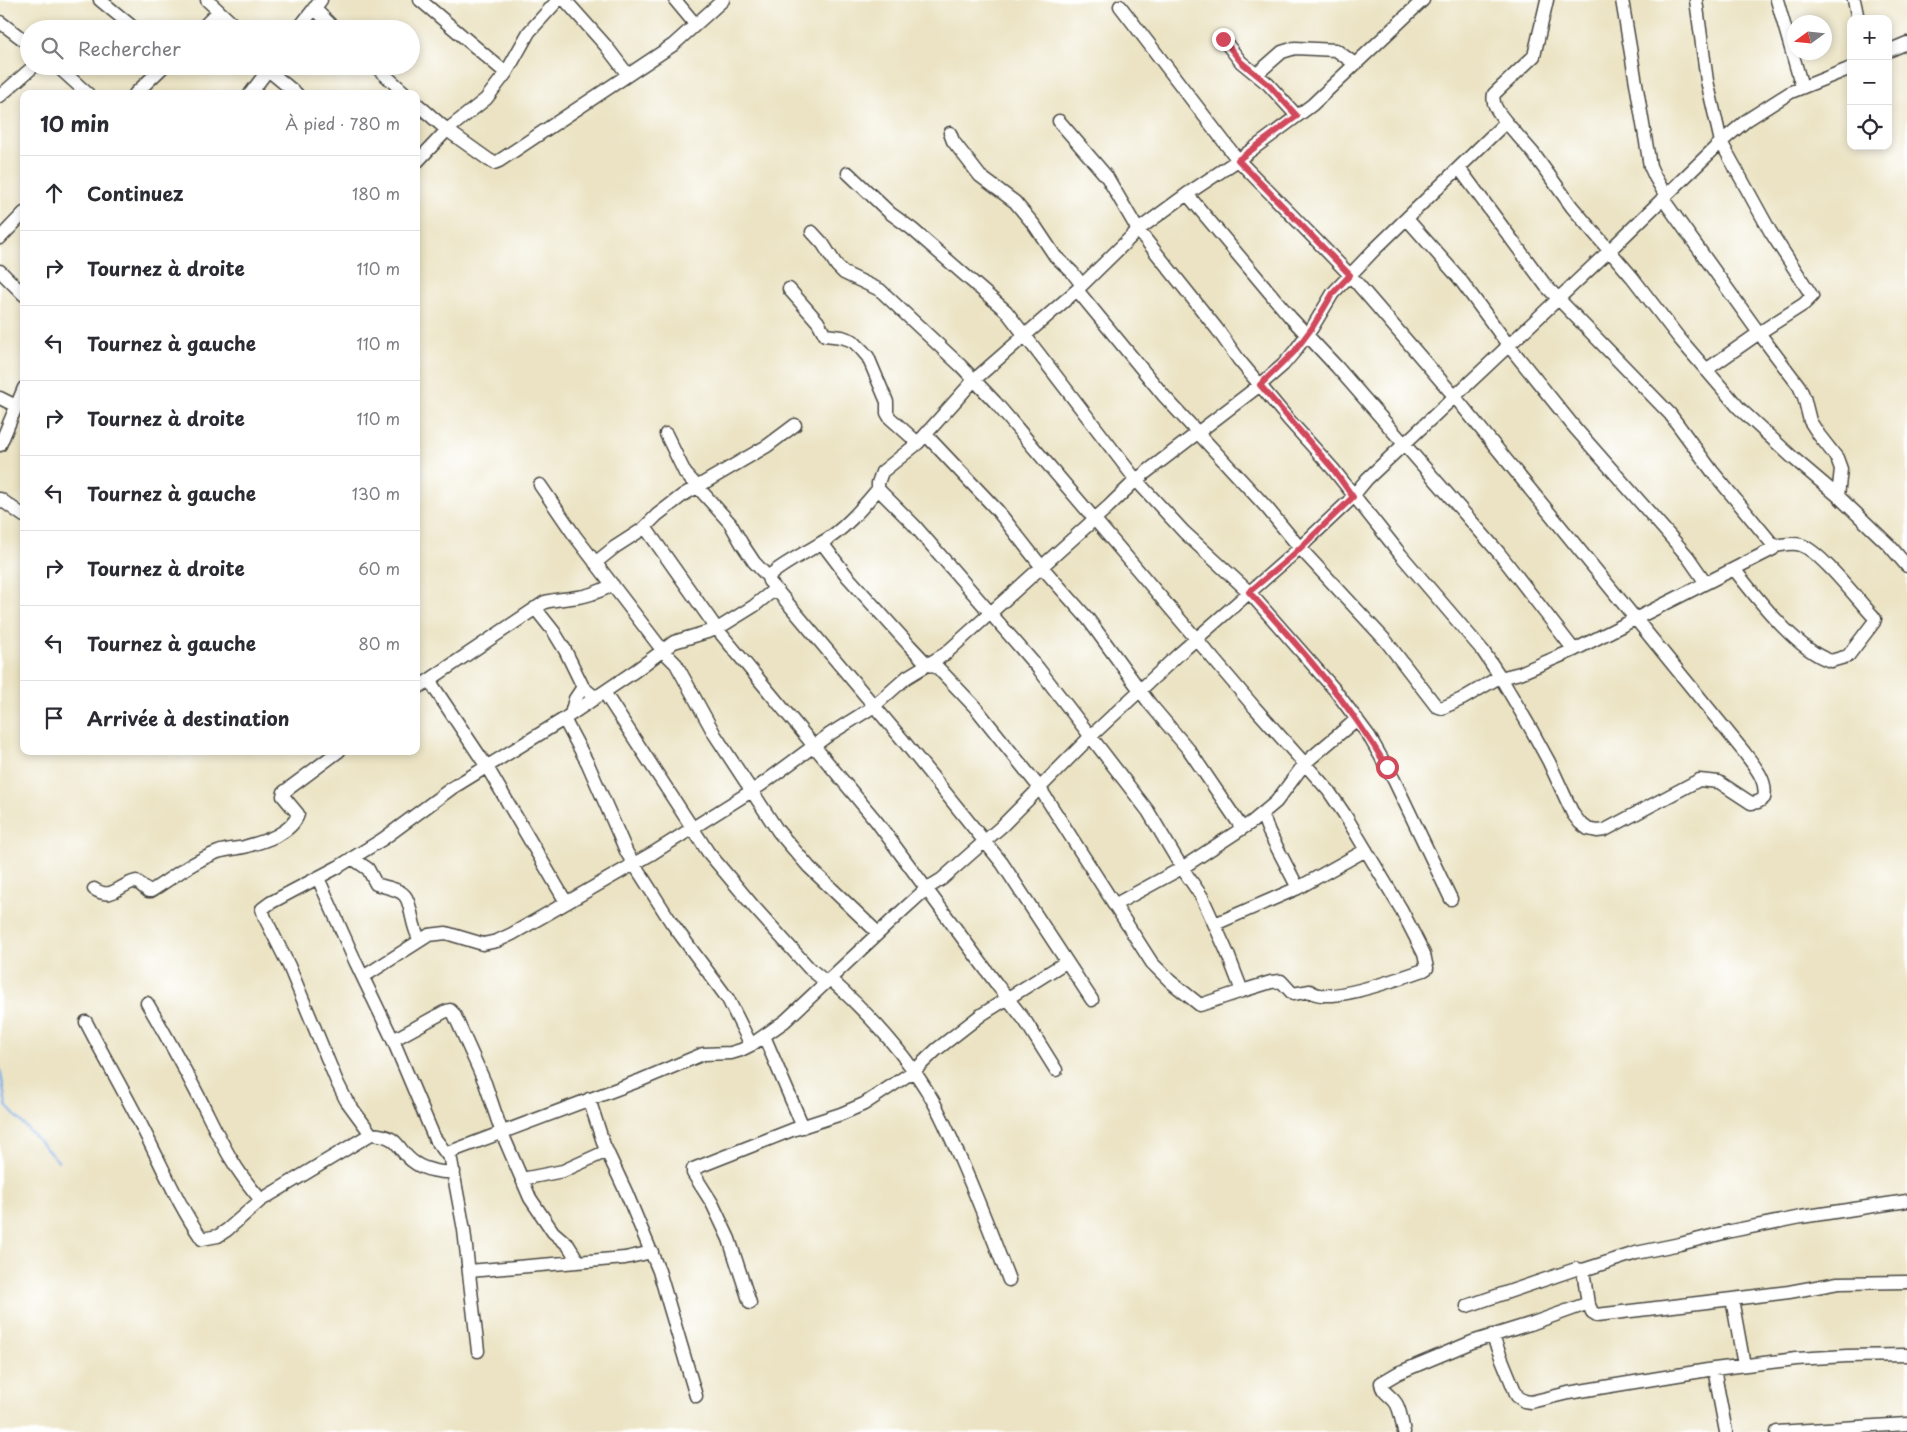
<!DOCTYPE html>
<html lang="fr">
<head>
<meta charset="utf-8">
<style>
	:root { --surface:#fff; --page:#f7f7f7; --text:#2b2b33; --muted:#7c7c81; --line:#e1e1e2 }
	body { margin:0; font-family:"Playpen Sans",sans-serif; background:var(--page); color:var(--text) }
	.controls { position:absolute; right:15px; top:15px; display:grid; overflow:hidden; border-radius:10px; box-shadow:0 2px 8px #0003 }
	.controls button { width:45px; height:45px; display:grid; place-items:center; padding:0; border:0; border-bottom:1px solid var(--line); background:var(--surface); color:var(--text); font:25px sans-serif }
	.compass { position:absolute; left:1787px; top:15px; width:45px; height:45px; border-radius:50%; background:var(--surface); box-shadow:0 2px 8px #0003; rotate:255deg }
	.stop { position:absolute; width:15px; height:15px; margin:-11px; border:4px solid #d1495b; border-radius:50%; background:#fff }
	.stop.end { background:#d1495b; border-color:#fff; box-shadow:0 1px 5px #0008 }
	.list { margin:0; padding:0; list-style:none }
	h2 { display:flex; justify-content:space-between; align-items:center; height:65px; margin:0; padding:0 20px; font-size:21px }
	h2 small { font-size:16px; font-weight:400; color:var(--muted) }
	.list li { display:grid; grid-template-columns:32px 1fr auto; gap:15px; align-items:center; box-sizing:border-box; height:75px; padding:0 20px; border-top:1px solid var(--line) }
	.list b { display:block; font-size:19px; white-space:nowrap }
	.list em { font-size:16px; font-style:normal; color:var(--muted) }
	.icon { flex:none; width:28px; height:28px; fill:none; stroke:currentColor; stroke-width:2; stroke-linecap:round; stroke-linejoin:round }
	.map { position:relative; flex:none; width:1907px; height:1432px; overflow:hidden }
	.search { position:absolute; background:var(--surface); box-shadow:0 2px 8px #0003; left:20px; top:20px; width:400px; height:55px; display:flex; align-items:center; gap:12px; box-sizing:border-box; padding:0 18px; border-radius:28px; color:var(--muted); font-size:19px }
	.panel { position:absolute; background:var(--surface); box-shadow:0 2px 8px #0003; left:20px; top:90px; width:400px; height:665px; border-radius:10px }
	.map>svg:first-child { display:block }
</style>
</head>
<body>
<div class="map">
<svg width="1907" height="1432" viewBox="0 0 1907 1432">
	<rect width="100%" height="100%" fill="#fff"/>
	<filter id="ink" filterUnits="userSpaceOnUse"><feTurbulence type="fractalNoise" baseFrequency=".02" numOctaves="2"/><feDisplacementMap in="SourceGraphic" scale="10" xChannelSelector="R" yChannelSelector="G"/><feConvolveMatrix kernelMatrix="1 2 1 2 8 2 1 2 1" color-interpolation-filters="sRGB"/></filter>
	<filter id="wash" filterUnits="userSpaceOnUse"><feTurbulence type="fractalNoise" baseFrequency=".0096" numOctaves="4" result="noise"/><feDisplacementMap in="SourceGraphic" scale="20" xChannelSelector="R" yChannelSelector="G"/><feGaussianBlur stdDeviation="1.12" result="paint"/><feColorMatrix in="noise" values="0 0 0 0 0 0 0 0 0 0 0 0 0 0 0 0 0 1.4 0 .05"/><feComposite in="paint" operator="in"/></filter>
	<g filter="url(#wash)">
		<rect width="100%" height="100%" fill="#ebe3c3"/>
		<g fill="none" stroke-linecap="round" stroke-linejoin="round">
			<path stroke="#7babe6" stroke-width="2.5" d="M0,1068l6,38 52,55"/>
		</g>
	</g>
	<g filter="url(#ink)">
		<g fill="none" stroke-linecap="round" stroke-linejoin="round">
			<g stroke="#484742" stroke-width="15">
				<path id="minor" d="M100,0l35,29
					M207,0l31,29
					M420,0l86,73
					M565,0l41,46 22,29
					M675,0l20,24
					M1622,0l28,166 5,11 11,19
					M1696,0l11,81 14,61 49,89 42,65 -8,8 -45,29 40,53 5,11 6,24 9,14 18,23 4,11 -3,27
					M1777,0l25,87
					M1854,0l4,19
					M314,8l21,21
					M0,22l29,22
					M201,29l18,-18
					M298,29l23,-29
					M1223,39l18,23 27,22 29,32
					M1888,51l19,-8
					M57,66l31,28
					M375,66l31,28
					M268,70l29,24
					M1257,74l25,-22 13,-4 41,2 19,14
					M135,94l29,-28
					M250,94l21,-28
					M0,96l34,-30
					M416,103l31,27 42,30 5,3 5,-2 174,-116 50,-45
					M1059,121l48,56 31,53 79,99 22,31 50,60 44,49 68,86 82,96 18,27 30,51 18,33 24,52 7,9 8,6 9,2 8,-1 94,-50 20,2 32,21 7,-1 6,-4c4,-18 -10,-32 -20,-46l-289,-355 -105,-122 -112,-115 -118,-154
					M1506,122c-6,-8 -15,-17 -12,-28l40,-38 13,-56
					M950,133l3,8 27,35 35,26 20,24 20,30 17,16 10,13
					M416,163l31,-33 39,-31 20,-26 23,-41 29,-32
					M848,173l42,40 22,16 94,82 130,169 48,52 65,60 85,97 35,47 25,44 57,119
					M1187,194l51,-34 74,-55 111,-105
					M1663,199l96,134 -53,37
					M1407,219l52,59 50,68 66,82 88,100 25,29 18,26
					M812,232l11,12 14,22 7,7 36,17 81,76 34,36 260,306 73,82 17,25 56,94 23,45 3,14 -3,2c-21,7 -98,36 -114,21l-17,3 -12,-13 -10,1 -29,9
					M0,238l24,-25
					M0,271l24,24
					M789,289l29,33 7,13 17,2 11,4 9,9 6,7 19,45v11l3,5 28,25
					M1077,290l87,106 103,112 33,40 86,93 50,65 6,2 20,-9 34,-20 24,-6 54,-23 199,-101 1,-3 -62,-75 -42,-57 -124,-128 -87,-118
					M0,398l16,8
					M666,434l19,39 45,50 12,21 12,18 14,15 1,4 133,158 100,124 90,137
					M926,435l71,75 44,56 47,53 62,85 39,46 53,78
					M0,445l24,-57
					M540,485l35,51 88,115 13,13 39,71 63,96 31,36 69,66
					M0,499l24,17
					M645,527l72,102 160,193 121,164 28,36 30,48
					M822,543l25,33 63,70 17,18 11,4 37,39 64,80 113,176 19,19 29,23 42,-14 -15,-39 -25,-55 -20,-29 -34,-57 -110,-143 -124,-143 -36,-36
					M595,563l20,-16 28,-18 14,-14 26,-20 84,-49 28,-21
					M1734,569c23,29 62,81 97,92l17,-5 26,-34 1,-3 -2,-3c-16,-17 -52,-64 -72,-71 -9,-3 -18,0 -27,1
					M768,577c15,-14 36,-23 53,-34 21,-11 42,-36 57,-54v-6l4,-11 36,-29 56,-63 103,-90 61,-60 49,-36 104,124 46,49 162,186 75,97
					M535,608l19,24 11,18 18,37 9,8 5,1
					M429,680l58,87 79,135
					M416,689l129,-87c11,-3 21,-3 33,-5 12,-1 24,-7 35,-12
					M604,692l104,160 46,55 55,61 17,14
					M571,714l4,-15 8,-12
					M564,719l24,45 39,89 44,69 57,77 23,46
					M1262,814l7,18 29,56
					M352,858l16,11 8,15c8,3 24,5 29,12 7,8 6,31 15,44
					M318,878l38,85 37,77 41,97 17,23 13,70 14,121
					M94,889c19,12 24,-4 42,-8l12,10h3c22,-14 43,-30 67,-39 8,-3 17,-3 26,-5 18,-5 48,-13 54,-33l-15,-18 1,-4 55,-41
					M1114,905l68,-37 70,-46 24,-20 29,-39 52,-44
					M1215,924l83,-36 68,-38
					M363,977l66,-42 17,-2 37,11 14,-3 15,-7 141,-81 108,-68 69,-51 43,-27 34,-30 38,-23 163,-147 28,-27 124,-95 23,-20 11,-13 18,-24 21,-35 41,-43 132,-128 27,31 39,54 60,70 47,61 60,70 53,49 46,39 51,49 18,21
					M830,979c38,34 78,78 103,122 10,18 18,37 26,55 18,41 34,82 50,124
					M147,1003c19,32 37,65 54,98 19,38 31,66 60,99
					M86,1022c21,41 45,81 65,123 16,32 30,64 51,94l16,-3 9,-6 34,-30 110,-66c32,2 24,16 44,29 10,7 27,10 39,9
					M764,1036l39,91
					M393,1040l51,-28 6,-2 4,4 31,69 17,50 28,65 23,34 15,13 10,16
					M589,1099l15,46 22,47 33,79 37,125
					M371,1134l-25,-34 -9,-18 -48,-116 -24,-48 -3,-9 8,-6 68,-36 45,-28 69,-51 112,-69 71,-48 39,-29 43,-13 37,-23 21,-17
					M447,1153l194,-73 62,-26 28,-1 10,-3 10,-5 34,-24 118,-111 23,-21 16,-10 60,-53 89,-90 88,-82 113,-99 56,-53 19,-23 243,-229 111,-108 26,-22 44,-28 60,-24
					M522,1179l41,-8 44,-20
					M1583,1270l5,34
					M469,1271l156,-13 27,-6
					M750,1303l-21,-64 -17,-36 -19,-30v-4l99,-39 49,-16 23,-10 50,-33 22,-21 45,-35 85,-53
					M1467,1306l100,-34 9,-3 7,1 53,-17 44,-9 51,-13 70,-14 106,-16
					M1492,1335l25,61 7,5 7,1 37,-9 146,-24 82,-10 51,-3 60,-1
					M1744,1365l-12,-66 57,-7 49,-9 69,-1
					M1714,1369l12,63
					M1404,1432c-2,-9 -3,-19 -7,-27 -4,-9 -15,-11 -16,-22l17,-10 74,-31 61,-19 53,-19 3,1 3,7 5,3 135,-16
					M1777,1432l130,-8"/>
			</g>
			<use href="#minor" stroke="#fff" stroke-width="12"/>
		</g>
	</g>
	<g fill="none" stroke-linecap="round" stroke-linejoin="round" filter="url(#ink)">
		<path stroke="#d1495b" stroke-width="6" d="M1223,39l18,23 27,22 29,32 -59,44 112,115 -17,18 -21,35 -18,24 -34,33 73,84 20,28 -61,59 -43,36c51,55 100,111 138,175"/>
	</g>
</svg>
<div class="controls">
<button>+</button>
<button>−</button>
<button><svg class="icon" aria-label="locate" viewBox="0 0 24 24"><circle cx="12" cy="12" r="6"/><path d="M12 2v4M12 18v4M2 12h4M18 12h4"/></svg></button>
</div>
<svg class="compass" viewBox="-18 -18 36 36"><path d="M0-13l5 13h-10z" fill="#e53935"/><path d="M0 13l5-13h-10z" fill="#7c7c81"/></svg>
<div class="stop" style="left:1387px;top:767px"></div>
<div class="stop end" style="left:1223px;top:39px"></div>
<div class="search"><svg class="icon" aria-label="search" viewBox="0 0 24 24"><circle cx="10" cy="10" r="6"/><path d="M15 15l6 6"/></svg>Rechercher</div>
<section class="panel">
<h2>10 min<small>À pied · 780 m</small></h2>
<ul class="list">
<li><svg class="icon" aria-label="ahead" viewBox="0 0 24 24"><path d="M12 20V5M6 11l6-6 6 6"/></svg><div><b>Continuez</b></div><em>180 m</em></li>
<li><svg class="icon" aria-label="right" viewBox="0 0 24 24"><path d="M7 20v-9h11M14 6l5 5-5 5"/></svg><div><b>Tournez à droite</b></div><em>110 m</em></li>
<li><svg class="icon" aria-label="left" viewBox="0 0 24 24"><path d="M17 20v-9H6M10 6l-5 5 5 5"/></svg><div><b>Tournez à gauche</b></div><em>110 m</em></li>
<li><svg class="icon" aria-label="right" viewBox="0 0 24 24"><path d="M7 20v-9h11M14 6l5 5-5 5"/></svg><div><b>Tournez à droite</b></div><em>110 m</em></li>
<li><svg class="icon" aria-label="left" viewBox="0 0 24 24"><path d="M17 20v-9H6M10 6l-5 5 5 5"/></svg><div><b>Tournez à gauche</b></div><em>130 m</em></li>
<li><svg class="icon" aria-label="right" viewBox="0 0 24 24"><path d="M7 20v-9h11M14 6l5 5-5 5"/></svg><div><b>Tournez à droite</b></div><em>60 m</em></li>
<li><svg class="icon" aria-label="left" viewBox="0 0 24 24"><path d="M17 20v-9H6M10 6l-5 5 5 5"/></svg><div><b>Tournez à gauche</b></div><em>80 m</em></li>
<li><svg class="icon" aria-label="arrive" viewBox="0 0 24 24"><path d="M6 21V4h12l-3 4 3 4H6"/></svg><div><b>Arrivée à destination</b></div></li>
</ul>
</section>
</div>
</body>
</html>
